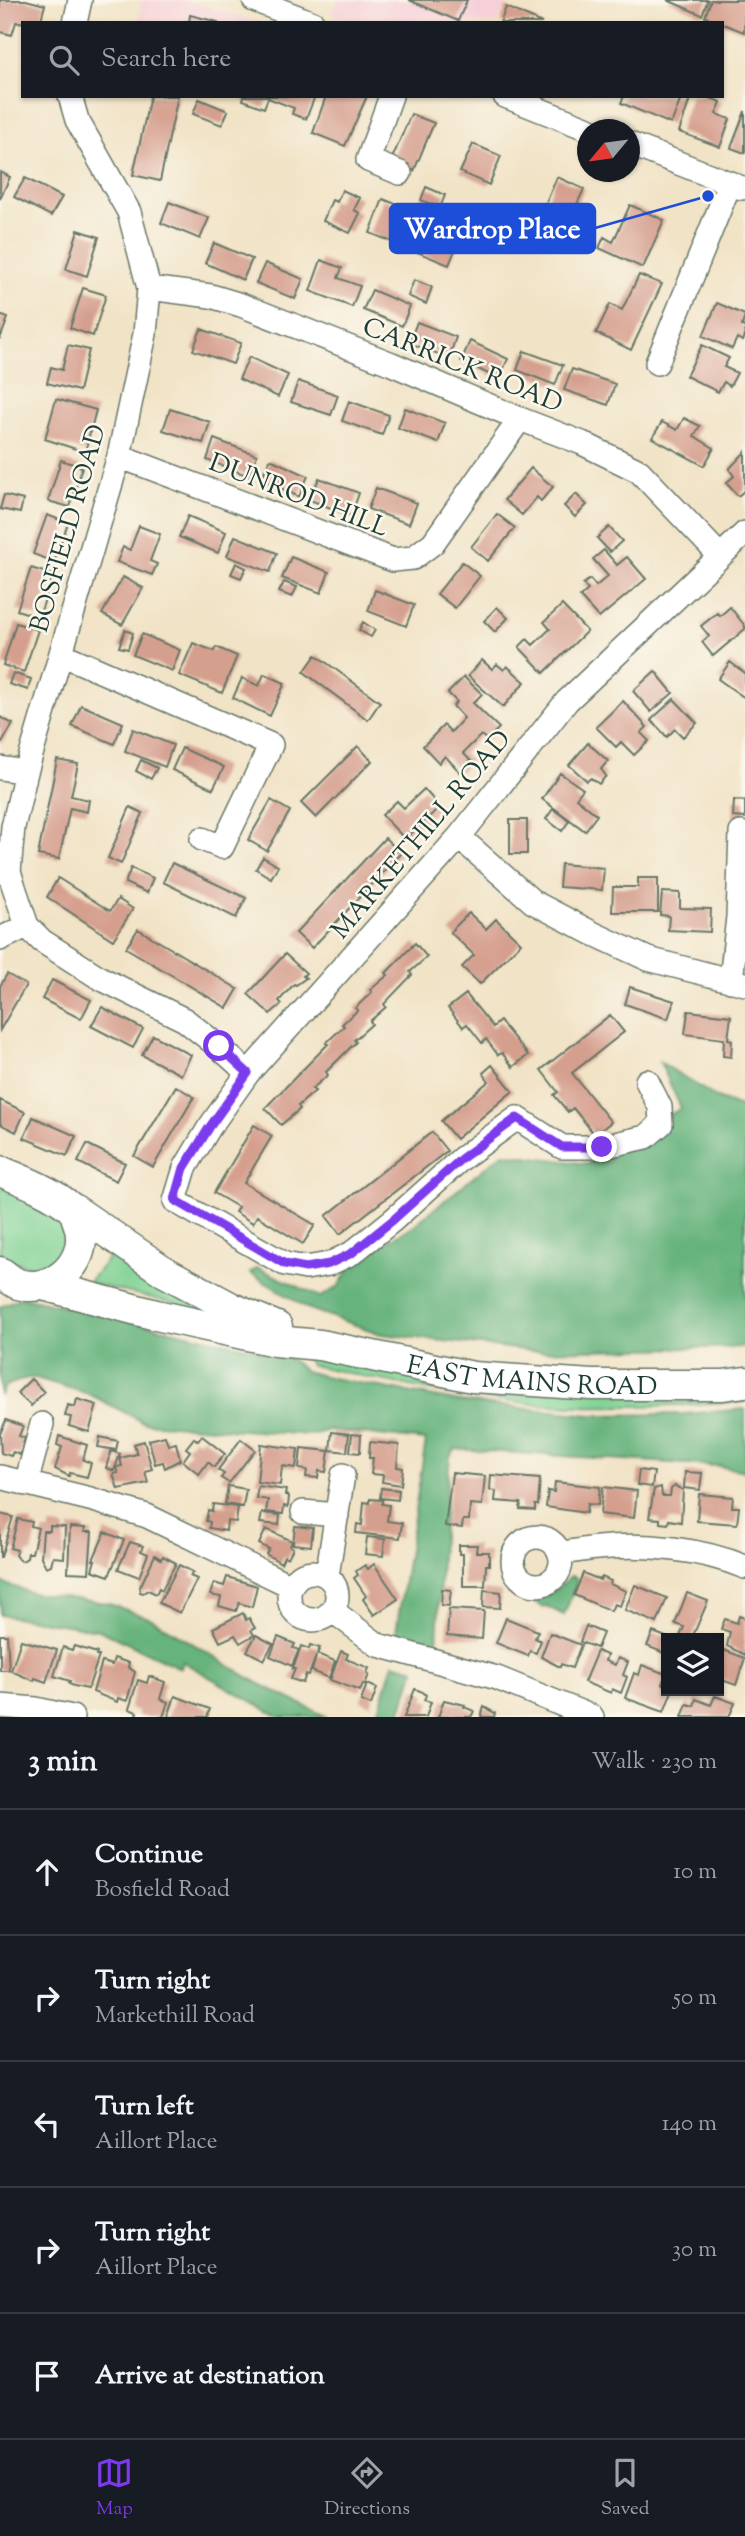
<!DOCTYPE html>
<html lang="en">
<head>
<meta charset="utf-8">
<style>
	:root { --surface:#171b24; --page:#242831; --text:#f1f3f6; --muted:#9ea1a6; --line:#363941; --accent:#7c3aed }
	body { margin:0; font-family:"Sorts Mill Goudy",serif; background:var(--page); color:var(--text) }
	.controls { position:absolute; right:21px; bottom:21px; display:grid; overflow:hidden; border-radius:0px; box-shadow:0 2px 5px #0004 }
	.controls button { width:63px; height:63px; display:grid; place-items:center; padding:0; border:0; border-bottom:2px solid var(--line); background:var(--surface); color:var(--text); font:35px sans-serif }
	.compass { position:absolute; left:577px; top:119px; width:63px; height:63px; border-radius:50%; background:var(--surface); box-shadow:0 2px 5px #0004; rotate:241deg }
	.stop { position:absolute; width:21px; height:21px; margin:-16px; border:5px solid #7c3aed; border-radius:50%; background:#fff }
	.stop.end { background:#7c3aed; border-color:#fff; box-shadow:0 2px 7px #0008 }
	.list { margin:0; padding:0; list-style:none }
	h2 { display:flex; justify-content:space-between; align-items:center; height:91px; margin:0; padding:0 28px; font-size:30px }
	h2 small { font-size:23px; font-weight:400; color:var(--muted) }
	.list li { display:grid; grid-template-columns:46px 1fr auto; gap:21px; align-items:center; box-sizing:border-box; height:126px; padding:0 28px; border-top:2px solid var(--line) }
	.list b { display:block; font-size:26px; white-space:nowrap }
	.list p { margin:0; font-size:23px; white-space:nowrap; color:var(--muted) }
	.list em { font-size:23px; font-style:normal; color:var(--muted) }
	.icon { flex:none; width:38px; height:38px; fill:none; stroke:currentColor; stroke-width:2; stroke-linecap:round; stroke-linejoin:round }
	.map { position:relative; flex:none; width:745px; height:1717px; overflow:hidden }
	.search { position:absolute; background:var(--surface); box-shadow:0 2px 5px #0004; left:21px; right:21px; top:21px; height:77px; display:flex; align-items:center; gap:18px; box-sizing:border-box; padding:0 24px; border-radius:0px; color:var(--muted); font-size:26px }
	.sheet { height:721px; background:var(--surface) }
	nav { display:flex; justify-content:space-around; align-items:center; box-sizing:border-box; height:98px; border-top:2px solid var(--line); background:var(--surface); font-size:19px; color:var(--muted) }
	nav a { display:grid; justify-items:center; gap:4px }
	nav .on { color:var(--accent) }
	.map>svg:first-child { display:block }
</style>
</head>
<body>
<div class="map">
<svg width="745" height="1717" viewBox="0 0 745 1717">
	<rect width="100%" height="100%" fill="#fbf7ec"/>
	<filter id="ink" filterUnits="userSpaceOnUse"><feTurbulence type="fractalNoise" baseFrequency=".0143" numOctaves="2"/><feDisplacementMap in="SourceGraphic" scale="14" xChannelSelector="R" yChannelSelector="G"/><feConvolveMatrix kernelMatrix="1 2 1 2 8 2 1 2 1" color-interpolation-filters="sRGB"/></filter>
	<filter id="wash" filterUnits="userSpaceOnUse"><feTurbulence type="fractalNoise" baseFrequency=".00686" numOctaves="4" result="noise"/><feDisplacementMap in="SourceGraphic" scale="28" xChannelSelector="R" yChannelSelector="G"/><feGaussianBlur stdDeviation="1.57" result="paint"/><feColorMatrix in="noise" values="0 0 0 0 0 0 0 0 0 0 0 0 0 0 0 0 0 1.4 0 .05"/><feComposite in="paint" operator="in"/></filter>
	<g filter="url(#wash)">
		<rect width="100%" height="100%" fill="#f1e3c6"/>
		<path fill="#f6cfd8" d="M141,0h40l82,23h-125z
			M339,0h169l-11,23h-140l-27,-10z"/>
		<path fill="#7ed193" stroke="#4e8764" stroke-width="2" d="M0,1182l58,30 10,13 -1,33 -25,13 -42,-14z
			M116,1249l91,62 -119,-28z
			M303,1355l442,38v9c-65,3 -132,6 -197,3 -80,-5 -159,-23 -237,-40z"/>
		<path fill="#66b37d" stroke="#427858" stroke-width="2" d="M660,1062l57,36 28,11v238l-212,4 -152,-17 -74,-26 -57,-35 8,-5 62,29 18,-10 15,-25 60,-36 90,-73 85,11 93,-56z
			M22,1297l264,59 19,15 27,7 129,24 130,13 93,-1 61,-5v62l-27,-5 -263,-17 -5,7 -8,81 -5,107 -41,-12 30,-192 -97,-10 -18,5 -166,-12 -56,-29 -53,-16h-9l-22,8 -5,10v-89z
			M571,1576l7,3 -14,36 -18,-9 -3,2 -24,-17c27,9 33,4 52,-15z
			M0,1582l32,11 75,10 45,16 106,64 69,34h-48l-96,-55 -3,6 -81,-38 -99,-15z
			M393,1663l22,6 -16,48h-22z"/>
		<g id="blocks">
			<path fill="#d59f8e" d="M0,0h26l19,5 -5,18 -24,-1 -4,13 -12,-3z
				M409,0h58l-9,21z
				M667,0h41l-6,15z
				M711,0h34l-1,32 -39,-15z
				M506,7l36,16h-42z
				M190,15l28,7v1h-29z
				M150,96h28l-18,85 -27,-6z
				M244,96h71l-9,23 -14,-5 2,-6 -26,-10 -4,10 -21,-8z
				M326,96h41l-22,50 -32,-13z
				M624,96h58l-11,28 -50,-21z
				M691,96h14l16,6 -5,12 14,5 -10,28 -41,-15z
				M199,99l29,12 -6,14 -29,-11z
				M745,111v42l-14,-5z
				M411,114l23,9 -20,48 -23,-10z
				M473,144l28,12 -12,29 -29,-13z
				M0,172l10,5 -10,22z
				M557,177l27,12 -15,33 -26,-12z
				M25,178l37,19 -11,19 -37,-19z
				M426,187l19,8 -5,13 -19,-8z
				M342,190l18,8 -6,12 6,3 -10,20 -27,-12 9,-21 5,2z
				M383,199l80,32 -14,34 -79,-32z
				M169,202l40,16 -9,21 -39,-16z
				M630,205l34,15 -21,48 -44,-20 5,-11 9,5z
				M78,230l21,7 -12,39 -21,-7z
				M214,243l38,16 -9,21 -38,-17z
				M321,260l21,8 -4,10 22,8 -8,21 -42,-16z
				M265,263l38,16 -8,20 -39,-16z
				M639,275l23,9 -31,66 -35,-17 14,-29 12,6z
				M414,280l18,7 -6,17 -18,-8z
				M83,288l23,7 -13,41 -23,-8z
				M372,290l38,16 -8,20 -39,-16z
				M717,303l28,12 -3,11 3,1v9l-2,5 -6,-3 -5,11 -29,-13z
				M0,315l8,3 -8,21z
				M417,322l39,15 -7,21 -40,-15z
				M201,329l40,14 -8,21 -40,-14z
				M470,341l38,18 -9,20 -38,-18z
				M68,345l21,5 -10,41 -32,-8 4,-16 11,3z
				M702,345l27,13 -5,9 13,6 -7,13 -6,-4 -6,10 -32,-16z
				M524,351l39,14 -8,20 -38,-15z
				M249,357l39,18 -10,22 -39,-18z
				M572,369l43,15 -7,21 -44,-15z
				M298,381l40,14 -7,20 -40,-13z
				M56,399l40,11 -11,42 -40,-13z
				M349,401l40,14 -7,20 -40,-14z
				M405,408l40,15 -7,20 -40,-15z
				M170,409l40,13 -7,21 -40,-13z
				M684,418l16,8 -6,10 20,12 -10,18 -52,-28 10,-16 15,8z
				M214,439l43,16 -8,21 -42,-16z
				M745,452v38l-7,6 -12,-13 8,-7 -5,-7z
				M270,459l38,17 -9,21 -38,-18z
				M61,460l21,7 -12,40 -22,-6z
				M531,468l22,19 -12,14 -4,-4 -15,18 -18,-15z
				M319,478l40,15 -8,23 -41,-16z
				M376,488l41,15 -8,21 -41,-15z
				M576,494l11,11 -12,12 -11,-11z
				M4,495l19,5 -3,13 -20,-4z
				M497,514l18,14 -27,33 -17,-14z
				M47,515l21,8 -14,39 -21,-8z
				M188,516l38,16 -8,21 -39,-16z
				M139,526l21,8 -10,27 7,3 -5,11 -35,-13 6,-15 7,3z
				M609,527l13,14 -12,11 -13,-14z
				M235,536l42,17 -7,19 -43,-16z
				M604,550l13,15 10,-8 19,22 -47,39 -19,-21 8,-7 -5,-6 7,-5 6,7 12,-10 -15,-17z
				M291,557l38,15 -8,21 -39,-15z
				M462,562l18,14 -25,32 -18,-14z
				M236,563l10,5 -5,10 -10,-4z
				M31,568l22,7 -14,42 -22,-7z
				M123,577l20,11 -21,37 -20,-11z
				M284,582l13,5 -5,10 -13,-5z
				M375,590l39,15 -8,21 -38,-15z
				M562,605l25,26 -43,42 -25,-26 8,-8 6,6 17,-16 -6,-7z
				M497,607l11,11 -13,14 -11,-11z
				M730,607l15,19v3l-32,27 -11,-14 7,-6 -8,-10 16,-13 3,3z
				M363,622l12,8 -4,7 -12,-7z
				M16,623l22,7 -14,42 -21,-7z
				M125,630l8,3 -5,16 -9,-2z
				M142,634l38,16 -8,21 -39,-16z
				M193,643l21,8 2,-4 21,9 -15,37 -43,-18z
				M316,655l64,47 -12,18 -64,-48z
				M482,660l10,9 5,-5 7,6 3,-4 18,16 -22,25 -35,-31z
				M730,662l15,11v25l-27,-19z
				M655,671l18,22 -22,19 -18,-21z
				M13,673l18,6 -3,11 -19,-6z
				M264,674l21,9 -15,33 -37,-18 9,-20 17,8z
				M464,677l18,17 -9,9 26,25 -12,12 -6,-5 -18,18 8,8 -11,11 -15,-16 -6,7 -16,-17 21,-21 7,7 13,-14 -11,-12 4,-4 -9,-9z
				M674,699l23,24 -14,14 -8,-8 -8,8 -16,-17z
				M623,701l24,26 -6,6 8,8 -15,14 -13,-13 -5,5 -20,-20z
				M81,705l42,18 -9,21 -42,-18z
				M0,717l13,7 -11,19 -2,-1z
				M133,729l40,16 -8,22 -40,-16z
				M588,743l20,18 -7,8 5,7 -7,8 -8,-6 -4,3 -18,-16z
				M358,746l14,15 -56,57 -15,-15z
				M182,748l42,19 -11,22 -41,-19z
				M57,760l21,4 -7,32 18,4 -2,12 -17,-4 -11,51 -21,-4z
				M141,760l16,8 -6,11 -15,-8z
				M560,773l23,16 -7,9 21,17 -12,16 -43,-32z
				M424,789l16,18 -35,32 -23,-24 15,-14 7,7z
				M271,800l19,11 -23,40 -19,-11z
				M734,800l11,1v17l-12,-1z
				M130,807l13,6 -22,51 -13,-6z
				M553,809l16,12 -7,10 -16,-12z
				M510,820h17v34h-17z
				M385,838l16,15 -89,95 -16,-15z
				M263,857l15,9 -7,12 -15,-9z
				M172,863l74,35 -10,20 -73,-36z
				M561,864l43,4 -2,22 -43,-3z
				M131,868l22,10 -6,15 -22,-10z
				M58,878l52,33 8,-12 15,10 -20,31 -66,-43z
				M638,878h20v34h-46l1,-25h25z
				M662,892l18,1v15l31,1 -1,23 -42,-2 1,-14 -9,-1z
				M469,913l17,16 10,-10 25,24 -41,41 -18,-17 12,-12 -24,-23z
				M138,929l100,60 -11,19 -101,-60z
				M415,943l12,14 -17,15 2,3 -28,29 2,3 -16,14 2,3 -18,16 2,2 -30,30 2,3 -16,14 3,2 -17,15 2,3 -19,16 -16,-17 63,-64 -2,-1 18,-17 -2,-2 16,-14 -3,-2 17,-16 -2,-2 18,-15 -2,-2z
				M285,954l21,19 -3,3 3,2 -10,7 -2,-1 -15,17 3,3 -12,10 -22,-20z
				M7,974l19,11 -26,45v-44z
				M52,980l39,20 -10,19 -39,-20z
				M630,987l44,14 -6,18 -43,-15z
				M466,994l27,33 7,-6 28,34 -15,12 -11,-14 -4,2 -12,-16 -4,4 -15,-19 -4,3 -15,-19z
				M102,1007l41,22 -10,19 -42,-22z
				M688,1011l43,5 -3,23 4,1 -1,17 -8,-1 1,-17 -39,-5z
				M610,1015l14,17 -52,41 39,49 -16,13 -22,-27 -5,4 -14,-17 4,-3 -17,-22z
				M153,1035l38,20 -10,20 -39,-20z
				M492,1065l21,26 -57,48 -15,-18 48,-40 -6,-8z
				M176,1086l18,11 -41,70 -19,-11z
				M0,1100l25,12 -9,20 -16,-8z
				M33,1117l43,19 -9,20 -43,-18z
				M254,1125l18,11 -28,47 71,42 -12,19 -46,-28 -4,7 -18,-11 3,-5 -24,-14z
				M432,1132l15,19 -107,83 -14,-18z
				M87,1144l38,19 -9,18 -38,-19z
				M31,1379l13,13 -13,14 -14,-13z
				M77,1399l20,6 -8,27 -20,-6 2,-9 -6,-1 3,-11 7,2z
				M6,1420l17,6 -4,10 6,2 -5,17 -7,-3 -2,4 -10,-3 -1,-19z
				M332,1432l17,2 -2,18 -17,-2z
				M352,1434l9,1 -1,18 -10,-1z
				M59,1436l28,9 -4,15 8,3 -4,14 -17,-4 -1,3 -14,-7 7,-22 -5,-2z
				M165,1436l3,9 8,-2 4,17 -15,8 -2,-6 -8,2 -6,-24z
				M202,1436l23,18 -11,13 -6,-5 -9,12 -16,-13 7,-10 -4,-3 8,-10 4,3z
				M100,1437l18,4 -2,9 -18,-3z
				M241,1439l14,11 -26,33 -8,-5 3,-4 -6,-4z
				M144,1441l8,28 -7,2 3,12 -30,6 -5,-15 5,-1 -2,-6 6,-1 -2,-8 17,-4 -3,-10z
				M370,1442l29,3 -2,22 6,1 -2,17 -19,-3 1,-7 -12,-1 2,-16h-4z
				M261,1444l37,5 -2,19 -14,-2 -2,19 -23,-3z
				M301,1448l28,3 -3,21 -7,-1 -1,7 -12,-1 1,-7 -8,-1z
				M111,1451l9,3 -6,17 -8,-3z
				M639,1470l15,2 -2,15 -15,-2z
				M685,1472l17,1 -2,17 -16,-2z
				M452,1473l33,3 -3,29 -12,-1 -1,16h-6l-1,8 -17,-2z
				M491,1475l49,4 -2,26h-3v5l-15,-1 1,-6 -26,-2 1,-10 -6,-1z
				M555,1482l45,5 -2,18 -11,-1 -1,9 -40,-6 2,-16 6,1z
				M228,1486l18,3 -3,18 -18,-3z
				M258,1486l28,4 -1,5 4,1 -1,11 -4,-1 -1,8 -17,-2 2,-12 -12,-2z
				M675,1486l8,4 -2,32 -12,-2 -1,4 -8,-1v-4l-11,-1 5,-29 7,-2 1,9h8l1,-7z
				M603,1487l34,4 -3,27 -34,-4z
				M381,1488l18,2 -1,10 -18,-2z
				M699,1494l34,3 -1,10h7l-2,17 -40,-3z
				M370,1499l12,1v4l7,1 -2,16 15,2 -2,15 -44,-5 1,-9 5,1 2,-23 6,1z
				M213,1504l25,3 -2,15 -9,-1 -1,10 -17,-3 1,-6 -4,-1 2,-11 4,1z
				M262,1513l18,2 -1,10 -19,-2z
				M0,1514l13,3 -12,40h-1z
				M18,1519l14,3 -1,4 7,2 -6,25h-4l-1,5 -5,3 -4,-2 -3,-4 2,-5 -7,-2z
				M50,1526l15,1 -1,31 -11,-1 -2,8 -5,2 -5,-10 2,-26h7z
				M295,1526l18,2 -2,18 -18,-2z
				M70,1527l15,1 -1,4h8l-3,41 -21,-1z
				M266,1529l26,12 -2,5 3,2 -5,10 -4,-2 -3,7 -15,-9 3,-5 -10,-5z
				M105,1532l19,8 -15,36 -17,-6 3,-10h-2z
				M367,1537l18,2 -2,17 -18,-2z
				M130,1542l13,4 -2,5 7,3 -9,23 -21,-8z
				M459,1545h18l-1,7h13v13h-3l-1,21h-22v-32h-4z
				M155,1555l6,4 2,-3 13,7 -14,27 -3,-2 -3,6 -8,-4 -5,3 -3,-1v-5z
				M374,1564l24,35 -24,16 -11,-16 3,-3 -12,-18 4,-3 -2,-4 9,-6 3,4z
				M179,1565l14,7 -3,4 7,3 -17,34 -21,-10z
				M583,1573l17,7 2,-3 9,4 -1,3 16,7 -6,15 -6,-2 -3,7 -37,-16z
				M227,1577l30,9 -5,21 -13,-4 -3,8 -17,-5 2,-9 -11,-2 4,-12 10,3z
				M635,1585l32,13 -10,25 -32,-13z
				M442,1589l9,1 -2,16 -8,-1z
				M484,1590l17,2 -1,16 -17,-1z
				M687,1593l21,8 -16,37 -12,-2 4,-9 -9,-3z
				M449,1609l35,2 -2,28 -35,-3z
				M243,1613l3,7 3,-2 6,10 -4,2 3,5 -14,8 -5,-8 -15,7 -7,-14z
				M739,1616l6,2v37l-18,-9 3,-14 -9,-3 4,-10 12,4z
				M506,1618l32,13 -3,7 6,3 -5,12 -6,-2 -2,5 -32,-13z
				M586,1626l17,7 -6,15 -17,-6z
				M653,1632l13,5 -2,16 -17,-7z
				M550,1633l31,12 -9,23 -11,-4 -1,3 -19,-10z
				M0,1635h7l2,35h-9z
				M256,1635l17,9 -9,16 -17,-9z
				M278,1637l17,7 -2,4 6,2 -7,16 -22,-10z
				M21,1640l36,10 -11,32 -11,-4 -1,3 -23,-10z
				M310,1645l10,3 -3,6 18,7 -6,17 -17,-7 4,-15 -7,19 -3,-1 -3,9 -12,-4 4,-10h-2l8,-23 8,3z
				M74,1646l23,7 -1,3h3l-11,33 -14,-3 -5,-2 1,-3 -16,-5 9,-29 9,3z
				M721,1649l24,9 -9,27 -17,-6v-23z
				M341,1651l7,3 -2,5 23,9 -2,5 2,1 -4,11 -2,-1 -3,7 -30,-11z
				M597,1651l10,4 -2,6 10,4 3,-7 10,4 -5,13 4,2 -6,16 -9,-4 -1,4 -27,-11z
				M114,1658l15,5 -1,4 7,5 -8,29 -9,-3 -1,4 -24,-10 9,-30 10,3z
				M642,1665l24,9 -4,10 4,1v6h6l-8,21 -39,-14 9,-25 5,2z
				M149,1676l16,6 -5,17 8,3 -5,15h-22l-5,-2 1,-3 -8,-3 9,-29 9,3z
				M367,1684l10,4 -6,17 -10,-4z
				M415,1689l8,3 3,3 -2,5 7,2 -5,15h-22z
				M175,1696l35,13 -3,8h-39z
				M715,1696l20,7 -6,14h-47l5,-13 7,2 2,-7 15,6z
				M444,1700l21,5 -1,2 10,4 -3,6h-33z
				M484,1707l11,6 -1,4h-13z"/>
		</g>
	</g>
	<g filter="url(#ink)">
		<use href="#blocks" fill-opacity="0" stroke="#687767" stroke-width="2"/>
		<g fill="none" stroke-linecap="round" stroke-linejoin="round">
			<g stroke="#687767" stroke-width="26">
				<path id="minor" d="M254,0l59,23
					M75,23l5,-23
					M70,96l7,24 52,92 20,76 -4,46 -26,122 -93,316 -13,55 -4,45 18,54 15,15 58,37 85,42 34,27 29,26
					M391,96l-23,64 32,13
					M505,96l86,34
					M630,144l112,44
					M149,288l62,8 30,9 151,59 128,55 62,24 57,28 81,85
					M657,363l73,-180
					M119,456l274,104 20,-2 20,-15 87,-124
					M61,654l210,91 -49,102 -20,-8
					M0,768l26,4
					M459,837l74,65 59,31 56,26 97,25
					M0,939l27,-13
					M731,981l7,-64 3,-84
					M647,1081l13,26 1,17 -15,13 -44,10h-40l-45,-29 -56,41 -68,61 -41,33 -23,11 -23,4 -21,-4 -110,-63 10,-33 24,-40 39,-55 211,-236 108,-136 178,-168
					M0,1477l90,22 57,17 144,70
					M26,1484l16,-60
					M303,1512l34,3
					M513 1561a24 24 0 1 1 48 0a24 24 0 1 1-48 0Z
					M560,1553c13,-1 25,-4 38,-5 48,-5 103,1 147,19
					M289 1596a24 24 0 1 1 48 0a24 24 0 1 1-48 0Z
					M327,1576l16,-101
					M333,1611l45,34 119,33 95,39
					M0,1706l36,3 36,8"/>
			</g>
			<g stroke="#687767" stroke-width="33">
				<g id="major">
					<path d="M0,1171c22,9 53,21 71,37 4,3 5,9 7,14 14,37 -23,73 -60,62 -7,-3 -12,-8 -18,-12"/>
					<path d="M73,1209l92,63 67,36 45,19"/>
					<path id="s1" d="M43,1285l113,30 119,26 45,4 153,32 119,8h131l22,-3"/>
				</g>
			</g>
			<use href="#minor" stroke="#fff" stroke-width="23"/>
			<use href="#major" stroke="#fff" stroke-width="30"/>
		</g>
	</g>
	<g fill="none" stroke-linecap="round" stroke-linejoin="round" filter="url(#ink)">
		<path stroke="#7c3aed" stroke-width="9" d="M219,1046l29,27 -39,55 -25,40 -9,32 110,64 21,4 23,-4 23,-11 41,-33 68,-61 56,-41 45,29h40"/>
	</g>
	<g text-anchor="middle" stroke-width="5" stroke-linejoin="round" paint-order="stroke">
		<g font-size="26" fill="#1f3d34" stroke="#fbf7ec">
			<text transform="translate(463 364) rotate(22)" y="9">CARRICK ROAD</text>
			<text transform="translate(299 494) rotate(21)" y="9">DUNROD HILL</text>
			<text transform="translate(67 528) rotate(-74)" y="9">BOSFIELD ROAD</text>
			<text transform="translate(420 834) rotate(-50)" y="9">MARKETHILL ROAD</text>
			<text dy="9" stroke="none"><textPath href="#s1" startOffset="499">EAST MAINS ROAD</textPath></text>
		</g>
	</g>
	<path fill="none" stroke="#1d4ed8" stroke-width="2.5" d="M708 196L595 228"/>
	<circle fill="#1d4ed8" stroke="#fbf7ec" stroke-width="2.5" cx="708" cy="196" r="7"/>
	<rect fill="#1d4ed8" stroke="#1d4ed8" stroke-width="2.5" x="390" y="204" width="205" height="49" rx="7"/>
	<g font-size="28" text-anchor="middle" font-weight="bold" fill="#fff">
		<text x="492" y="238">Wardrop Place</text>
	</g>
</svg>
<div class="controls">
<button><svg class="icon" aria-label="layers" viewBox="0 0 24 24"><path d="M12 4l9 5-9 5-9-5zM3 14l9 5 9-5"/></svg></button>
</div>
<svg class="compass" viewBox="-18 -18 36 36"><path d="M0-13l5 13h-10z" fill="#e53935"/><path d="M0 13l5-13h-10z" fill="#9ea1a6"/></svg>
<div class="stop" style="left:219px;top:1046px"></div>
<div class="stop end" style="left:602px;top:1147px"></div>
<div class="search"><svg class="icon" aria-label="search" viewBox="0 0 24 24"><circle cx="10" cy="10" r="6"/><path d="M15 15l6 6"/></svg>Search here</div>
</div>
<section class="sheet">
<h2>3 min<small>Walk · 230 m</small></h2>
<ul class="list">
<li><svg class="icon" aria-label="ahead" viewBox="0 0 24 24"><path d="M12 20V5M6 11l6-6 6 6"/></svg><div><b>Continue</b><p>Bosfield Road</p></div><em>10 m</em></li>
<li><svg class="icon" aria-label="right" viewBox="0 0 24 24"><path d="M7 20v-9h11M14 6l5 5-5 5"/></svg><div><b>Turn right</b><p>Markethill Road</p></div><em>50 m</em></li>
<li><svg class="icon" aria-label="left" viewBox="0 0 24 24"><path d="M17 20v-9H6M10 6l-5 5 5 5"/></svg><div><b>Turn left</b><p>Aillort Place</p></div><em>140 m</em></li>
<li><svg class="icon" aria-label="right" viewBox="0 0 24 24"><path d="M7 20v-9h11M14 6l5 5-5 5"/></svg><div><b>Turn right</b><p>Aillort Place</p></div><em>30 m</em></li>
<li><svg class="icon" aria-label="arrive" viewBox="0 0 24 24"><path d="M6 21V4h12l-3 4 3 4H6"/></svg><div><b>Arrive at destination</b></div></li>
</ul>
</section>
<nav>
<a class="on"><svg class="icon" aria-label="map" viewBox="0 0 24 24"><path d="M3 6l6-2 6 2 6-2v14l-6 2-6-2-6 2zM9 4v14M15 6v14"/></svg>Map</a>
<a><svg class="icon" aria-label="directions" viewBox="0 0 24 24"><path d="M12 3l9 9-9 9-9-9zM9 14v-3h6M13 9l2 2-2 2"/></svg>Directions</a>
<a><svg class="icon" aria-label="saved" viewBox="0 0 24 24"><path d="M7 4h10v16l-5-4-5 4z"/></svg>Saved</a>
</nav>
</body>
</html>
